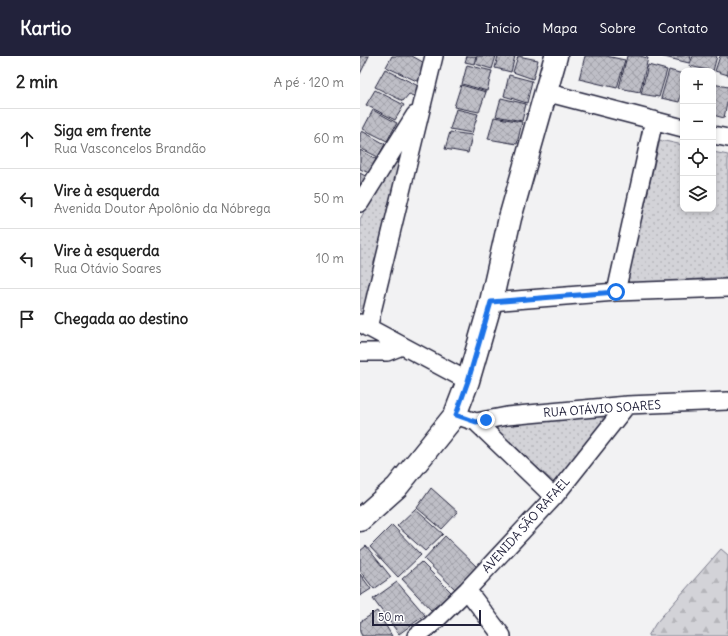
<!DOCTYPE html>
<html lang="pt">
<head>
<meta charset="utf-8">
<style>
	:root { --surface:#fff; --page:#f6f6f6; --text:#222; --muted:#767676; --line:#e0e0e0; --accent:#22223b }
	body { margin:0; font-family:Delius,sans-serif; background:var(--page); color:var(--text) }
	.controls { position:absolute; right:12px; top:12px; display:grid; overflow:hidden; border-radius:8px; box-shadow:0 2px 6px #0003 }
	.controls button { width:36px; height:36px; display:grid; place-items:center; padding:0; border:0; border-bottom:1px solid var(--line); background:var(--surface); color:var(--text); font:20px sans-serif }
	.scale { position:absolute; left:12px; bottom:10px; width:109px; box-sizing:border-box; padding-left:4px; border:2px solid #22223b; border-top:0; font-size:11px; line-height:14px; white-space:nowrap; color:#22223b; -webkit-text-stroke:3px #fff; paint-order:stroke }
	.stop { position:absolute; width:12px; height:12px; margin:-9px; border:3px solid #1a73e8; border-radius:50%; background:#fff }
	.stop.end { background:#1a73e8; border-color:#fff; box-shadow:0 1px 4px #0008 }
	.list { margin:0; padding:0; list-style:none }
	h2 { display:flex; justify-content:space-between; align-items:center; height:52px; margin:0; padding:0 16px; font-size:17px }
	h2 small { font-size:13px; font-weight:400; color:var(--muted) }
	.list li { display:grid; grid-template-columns:26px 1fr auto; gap:12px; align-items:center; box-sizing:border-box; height:60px; padding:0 16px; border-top:1px solid var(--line) }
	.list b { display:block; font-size:15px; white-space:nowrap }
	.list p { margin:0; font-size:13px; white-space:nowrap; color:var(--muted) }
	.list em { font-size:13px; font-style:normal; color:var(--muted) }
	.icon { flex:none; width:22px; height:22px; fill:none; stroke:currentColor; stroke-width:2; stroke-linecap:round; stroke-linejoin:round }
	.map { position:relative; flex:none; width:368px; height:580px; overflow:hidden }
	header { display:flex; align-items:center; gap:24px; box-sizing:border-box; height:56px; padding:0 20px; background:var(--accent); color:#fff }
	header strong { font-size:19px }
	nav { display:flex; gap:22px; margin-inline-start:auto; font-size:14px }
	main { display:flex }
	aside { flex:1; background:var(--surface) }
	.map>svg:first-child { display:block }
</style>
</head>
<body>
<header>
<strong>Kartio</strong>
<nav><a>Início</a><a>Mapa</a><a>Sobre</a><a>Contato</a></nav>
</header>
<main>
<aside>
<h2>2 min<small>A pé · 120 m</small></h2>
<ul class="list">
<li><svg class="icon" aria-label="ahead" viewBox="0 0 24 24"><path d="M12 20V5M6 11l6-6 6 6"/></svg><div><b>Siga em frente</b><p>Rua Vasconcelos Brandão</p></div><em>60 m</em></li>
<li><svg class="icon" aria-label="left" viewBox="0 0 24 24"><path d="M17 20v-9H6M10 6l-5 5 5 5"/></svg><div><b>Vire à esquerda</b><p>Avenida Doutor Apolônio da Nóbrega</p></div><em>50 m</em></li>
<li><svg class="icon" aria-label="left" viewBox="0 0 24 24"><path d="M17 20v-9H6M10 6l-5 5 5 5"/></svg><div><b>Vire à esquerda</b><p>Rua Otávio Soares</p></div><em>10 m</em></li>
<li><svg class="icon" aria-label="arrive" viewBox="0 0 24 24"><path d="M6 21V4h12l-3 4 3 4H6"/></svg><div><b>Chegada ao destino</b></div></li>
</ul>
</aside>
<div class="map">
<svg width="368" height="580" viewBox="0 0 368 580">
	<defs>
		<pattern id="forest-firs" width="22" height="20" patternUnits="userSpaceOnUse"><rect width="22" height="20" fill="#d3d3d8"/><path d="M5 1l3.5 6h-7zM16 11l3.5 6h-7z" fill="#b5b5ba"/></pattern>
		<pattern id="park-dots" width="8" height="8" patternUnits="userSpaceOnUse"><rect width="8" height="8" fill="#d3d3d8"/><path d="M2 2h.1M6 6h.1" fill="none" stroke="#b5b5ba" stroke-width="1.8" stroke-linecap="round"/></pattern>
		<pattern id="building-cross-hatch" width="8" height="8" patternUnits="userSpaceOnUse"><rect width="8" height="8" fill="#bebec6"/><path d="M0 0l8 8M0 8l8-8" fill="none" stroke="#a3a3ab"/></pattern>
	</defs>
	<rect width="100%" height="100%" fill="#f2f2f3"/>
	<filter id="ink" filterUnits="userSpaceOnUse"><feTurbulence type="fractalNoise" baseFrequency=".025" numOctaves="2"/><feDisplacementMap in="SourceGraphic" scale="8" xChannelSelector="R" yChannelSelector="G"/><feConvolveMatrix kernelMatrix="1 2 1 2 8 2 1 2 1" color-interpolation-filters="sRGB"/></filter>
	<g filter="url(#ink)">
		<path fill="url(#forest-firs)" stroke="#7a7a8a" d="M361,493l7,6v81h-80l8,-13z"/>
		<path fill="url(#park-dots)" stroke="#7a7a8a" d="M300,84l23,5v64h30v-57l15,3v122l-102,7z
			M45,89l-41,169 -4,-3v-92z
			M243,360v9l-48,58 -57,-49 -1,-10z"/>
		<path fill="url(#building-cross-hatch)" stroke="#22223b" d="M0,0h9l-9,18z
			M32,0h20l16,9 -9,17 -33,-15z
			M107,0h9l-2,8 -9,-2z
			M117,0h19l-4,13 -17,-5z
			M138,0h17l-4,16 -16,-4z
			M158,0l20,4 -5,19 -20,-7z
			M225,0h21l19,4 -8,28 -38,-9z
			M267,0h13l8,2 -8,34 -21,-4z
			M300,0h31l-2,7z
			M333,0h24l-4,15 -24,-5z
			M360,0h8v19l-13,-4z
			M107,9l25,6 -5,20 -25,-7z
			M288,9l19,5 -8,27 -18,-3z
			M25,13l37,19 -5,10 -8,-4 -6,7 -28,-14z
			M309,14l14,4v14l-4,14 -18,-4z
			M149,19l23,6 -5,22 -23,-7z
			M353,28l15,3v10l-4,21 -11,-3z
			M101,29l25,7 -7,20 -25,-5z
			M15,34l29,15 -9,15 -29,-15z
			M141,42l25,6 -4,17 -26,-5z
			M96,53l22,5 -6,19 -22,-4z
			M13,54l24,13 -10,18 -24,-12z
			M134,61l28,5 -5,22 -29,-5z
			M2,75l23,13 -7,13 -18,-9v-14z
			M90,76l22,3 -4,18 -23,-4z
			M0,94l16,9 -7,14 -9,-4z
			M0,117l7,4 -7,10z
			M71,432l27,24 -16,17 -25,-21z
			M55,453l28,25 -18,17 -28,-25z
			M32,469l29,30 -23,22 -28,-30z
			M85,480l33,32 -22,22 -32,-31z
			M6,490l25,31 -17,12 -14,-18v-20z
			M61,506l32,32 -22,16 -29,-31z
			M0,518l11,15 -11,7z
			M37,526l28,33 -26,19 -26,-35z
			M17,555l15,25h-30l-2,-4v-10z"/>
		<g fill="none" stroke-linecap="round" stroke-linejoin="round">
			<g stroke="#22223b" stroke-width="20">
				<path id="minor" d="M185,36l138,36
					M353,79l15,3
					M0,147l55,-88
					M256,236l38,-172
					M131,246l125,-10 112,-4
					M0,267l108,58
					M8,272l66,-272
					M0,296h27l15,-6
					M95,359l21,7 31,-6 120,-11 101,-4
					M116,366l78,75
					M107,534l35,46
					M56,580l15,-11 36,-35 87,-93 73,-92"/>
			</g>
			<g stroke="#22223b" stroke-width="25">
				<path id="secondary" d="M0,464l37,-33 58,-72 13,-34 23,-79 19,-84 46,-162"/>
			</g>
			<use href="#minor" stroke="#fff" stroke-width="17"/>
			<use href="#secondary" stroke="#fff" stroke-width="22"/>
		</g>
	</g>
	<g fill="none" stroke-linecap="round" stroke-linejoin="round" filter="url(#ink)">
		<path stroke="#1a73e8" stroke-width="5" d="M126,364l-10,2 -20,-7 12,-34 23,-79 125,-10"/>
	</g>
	<g text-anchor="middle" stroke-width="3" stroke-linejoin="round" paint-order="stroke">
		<g font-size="12" fill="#22223b" stroke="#fff">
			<text transform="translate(242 353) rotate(-4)" y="4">RUA OTÁVIO SOARES</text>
			<text transform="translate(166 469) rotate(-48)" y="4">AVENIDA SÃO RAFAEL</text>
		</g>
	</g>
</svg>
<div class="controls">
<button>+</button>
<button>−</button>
<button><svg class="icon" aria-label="locate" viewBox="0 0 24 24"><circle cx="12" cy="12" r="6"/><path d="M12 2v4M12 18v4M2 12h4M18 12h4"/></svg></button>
<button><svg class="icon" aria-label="layers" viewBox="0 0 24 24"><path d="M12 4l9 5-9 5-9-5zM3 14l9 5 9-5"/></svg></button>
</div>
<div class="scale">50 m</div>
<div class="stop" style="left:256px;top:236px"></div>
<div class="stop end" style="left:126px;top:364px"></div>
</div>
</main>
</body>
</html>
